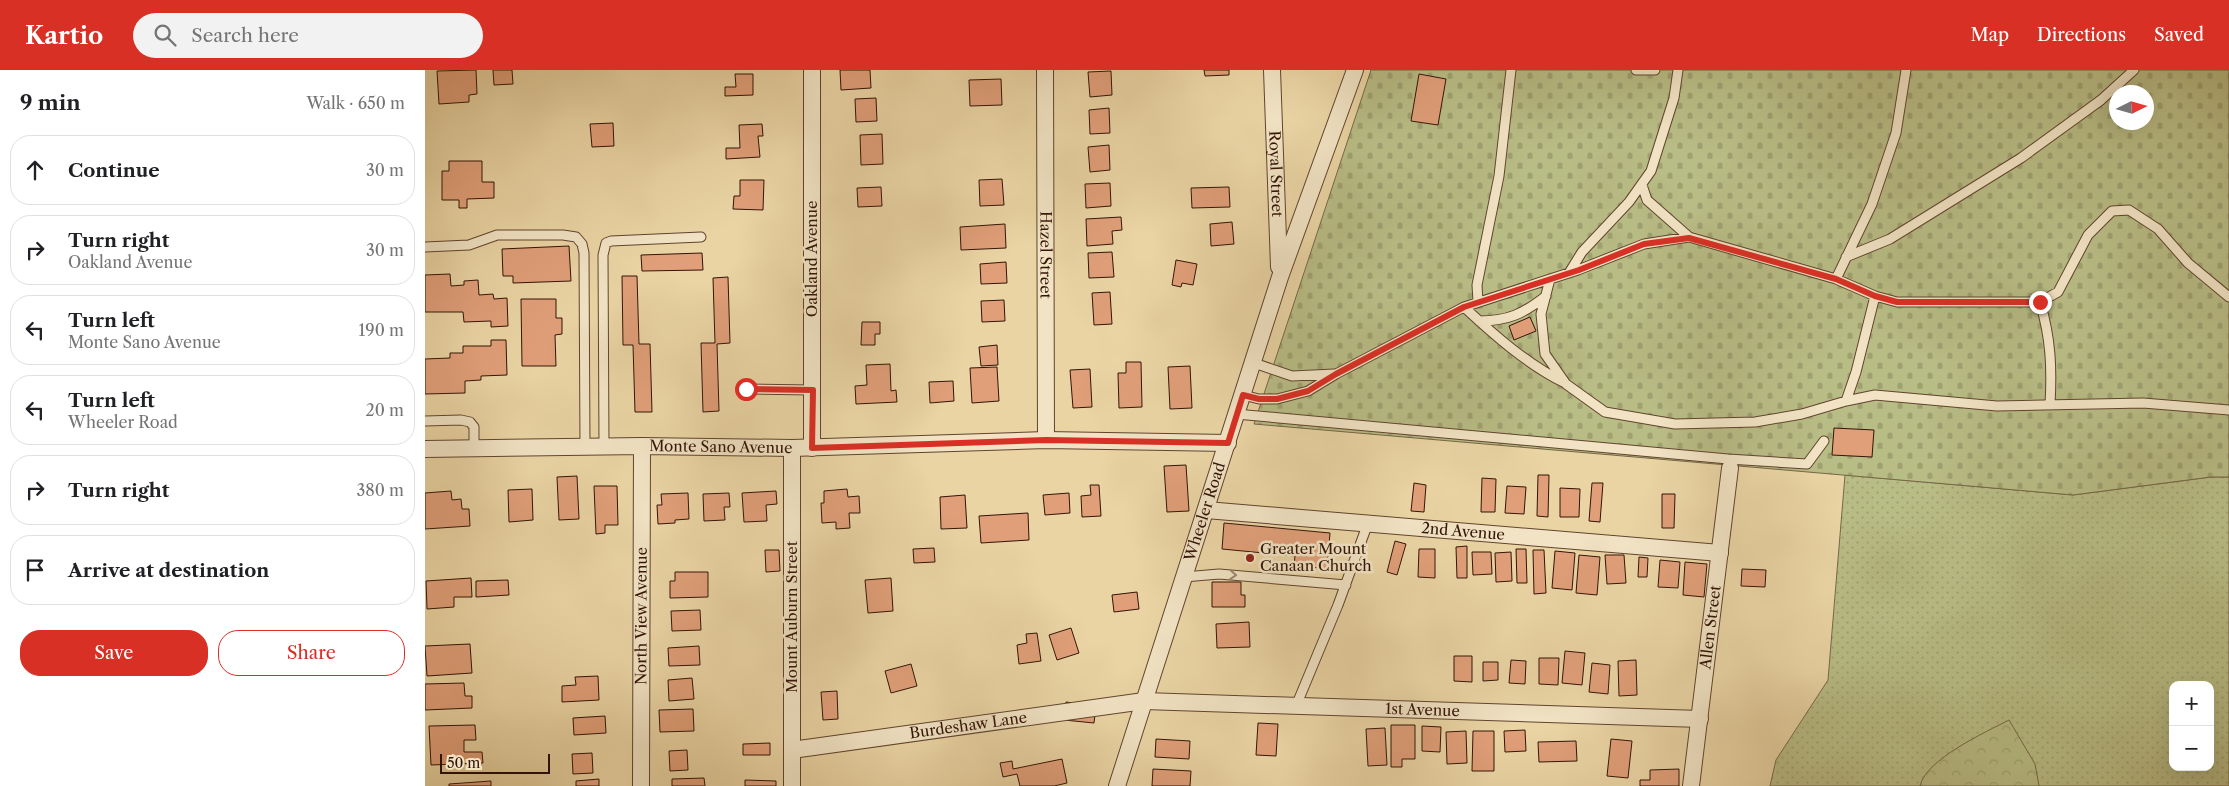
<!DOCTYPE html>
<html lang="en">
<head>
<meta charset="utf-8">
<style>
	:root { --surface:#fff; --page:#f2f2f2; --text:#202124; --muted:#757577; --line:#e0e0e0; --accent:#d93025 }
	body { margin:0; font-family:"Libre Caslon Text",serif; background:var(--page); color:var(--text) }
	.controls { position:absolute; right:15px; bottom:15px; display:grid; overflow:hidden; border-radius:10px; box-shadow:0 5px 20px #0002 }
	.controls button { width:45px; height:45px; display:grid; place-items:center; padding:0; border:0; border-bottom:1px solid var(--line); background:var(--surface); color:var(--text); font:25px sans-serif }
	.compass { position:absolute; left:1684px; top:15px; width:45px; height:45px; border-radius:50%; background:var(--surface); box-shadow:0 5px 20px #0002; rotate:85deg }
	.scale { position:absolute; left:15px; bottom:12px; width:110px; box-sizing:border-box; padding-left:5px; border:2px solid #331407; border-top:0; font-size:14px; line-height:18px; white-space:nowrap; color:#331407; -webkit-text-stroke:4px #f1e3c4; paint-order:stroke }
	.stop { position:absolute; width:15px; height:15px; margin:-11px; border:4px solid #d93025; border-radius:50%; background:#fff }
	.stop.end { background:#d93025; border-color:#fff; box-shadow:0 1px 5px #0008 }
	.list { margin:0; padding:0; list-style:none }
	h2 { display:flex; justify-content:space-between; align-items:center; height:65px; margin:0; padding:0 20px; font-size:21px }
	h2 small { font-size:16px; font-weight:400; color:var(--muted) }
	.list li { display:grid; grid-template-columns:32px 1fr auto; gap:15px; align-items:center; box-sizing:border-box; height:70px; margin:0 10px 10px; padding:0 10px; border:1px solid var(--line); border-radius:20px }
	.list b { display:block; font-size:19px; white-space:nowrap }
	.list p { margin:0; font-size:16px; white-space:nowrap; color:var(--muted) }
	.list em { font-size:16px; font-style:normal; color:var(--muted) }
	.actions { display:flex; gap:10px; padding:15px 20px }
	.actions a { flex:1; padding:11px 0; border:1px solid var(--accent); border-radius:20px; text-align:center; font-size:18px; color:var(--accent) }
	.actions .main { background:var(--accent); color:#fff }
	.icon { flex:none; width:28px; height:28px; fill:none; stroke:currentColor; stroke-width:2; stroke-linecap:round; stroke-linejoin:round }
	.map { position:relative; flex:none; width:1804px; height:716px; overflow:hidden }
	header { display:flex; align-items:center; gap:30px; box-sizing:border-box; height:70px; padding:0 25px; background:var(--accent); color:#fff }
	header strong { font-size:24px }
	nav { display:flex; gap:28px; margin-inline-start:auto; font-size:18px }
	.search { width:350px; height:45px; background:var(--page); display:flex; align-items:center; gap:12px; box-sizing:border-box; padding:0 18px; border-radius:28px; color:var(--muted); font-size:19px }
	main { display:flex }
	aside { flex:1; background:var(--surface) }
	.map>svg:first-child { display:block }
</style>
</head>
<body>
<header>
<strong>Kartio</strong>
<div class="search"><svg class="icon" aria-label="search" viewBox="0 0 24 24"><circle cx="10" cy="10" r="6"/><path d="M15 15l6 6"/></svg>Search here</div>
<nav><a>Map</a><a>Directions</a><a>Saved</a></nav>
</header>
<main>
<aside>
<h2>9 min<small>Walk · 650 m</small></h2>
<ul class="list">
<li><svg class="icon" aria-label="ahead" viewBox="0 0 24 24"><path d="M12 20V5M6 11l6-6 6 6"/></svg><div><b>Continue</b></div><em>30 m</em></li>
<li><svg class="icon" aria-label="right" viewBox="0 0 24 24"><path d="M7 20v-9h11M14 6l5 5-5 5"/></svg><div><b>Turn right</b><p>Oakland Avenue</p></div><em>30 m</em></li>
<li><svg class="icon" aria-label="left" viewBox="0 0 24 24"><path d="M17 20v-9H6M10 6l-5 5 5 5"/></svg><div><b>Turn left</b><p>Monte Sano Avenue</p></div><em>190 m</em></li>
<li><svg class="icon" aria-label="left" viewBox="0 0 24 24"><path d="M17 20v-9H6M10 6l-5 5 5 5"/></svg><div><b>Turn left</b><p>Wheeler Road</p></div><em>20 m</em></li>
<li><svg class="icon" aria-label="right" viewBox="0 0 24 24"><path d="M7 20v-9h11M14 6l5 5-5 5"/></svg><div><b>Turn right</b></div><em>380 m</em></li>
<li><svg class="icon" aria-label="arrive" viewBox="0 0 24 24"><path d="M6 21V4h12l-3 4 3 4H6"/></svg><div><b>Arrive at destination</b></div></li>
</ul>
<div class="actions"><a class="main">Save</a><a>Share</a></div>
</aside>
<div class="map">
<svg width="1804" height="716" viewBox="0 0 1804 716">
	<defs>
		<pattern id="grass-dots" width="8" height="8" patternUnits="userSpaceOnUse" patternTransform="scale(1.25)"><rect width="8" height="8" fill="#b8bc85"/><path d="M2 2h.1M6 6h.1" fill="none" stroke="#9fa171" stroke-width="1.8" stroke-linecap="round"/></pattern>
		<pattern id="forest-crowns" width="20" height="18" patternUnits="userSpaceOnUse" patternTransform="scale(1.25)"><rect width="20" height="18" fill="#b8bc85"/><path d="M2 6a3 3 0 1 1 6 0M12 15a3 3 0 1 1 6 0" fill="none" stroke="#9fa171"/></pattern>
		<pattern id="cemetery-stones" width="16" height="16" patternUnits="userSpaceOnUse" patternTransform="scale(1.25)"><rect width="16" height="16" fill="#b8bc85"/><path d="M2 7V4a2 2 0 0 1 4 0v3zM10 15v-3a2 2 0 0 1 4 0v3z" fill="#9fa171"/></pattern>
	</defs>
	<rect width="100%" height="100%" fill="#ead4a4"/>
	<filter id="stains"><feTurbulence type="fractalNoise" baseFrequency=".004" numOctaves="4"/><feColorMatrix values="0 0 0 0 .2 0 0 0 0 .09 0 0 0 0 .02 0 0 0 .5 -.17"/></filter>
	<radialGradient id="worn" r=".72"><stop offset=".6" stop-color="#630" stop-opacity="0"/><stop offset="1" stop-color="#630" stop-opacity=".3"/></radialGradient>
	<path fill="url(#grass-dots)" stroke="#766846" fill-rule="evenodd" d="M1420,405l228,20 138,-18h18v309h-459l6,-26 52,-80zM1748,615h37v82h-37z"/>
	<path fill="url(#forest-crowns)" stroke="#766846" d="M1584,650l26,44 4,22h-119c6,-27 66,-54 89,-66z"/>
	<path fill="url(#cemetery-stones)" stroke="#766846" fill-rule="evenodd" d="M946,0h858v407h-18l-138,18 -819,-71zM1692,22h30v30h-30z"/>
	<path fill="#e09f79" stroke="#331407" d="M51,0l1,24 -8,1v7l-30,2 -2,-33z
		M68,0h19l1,14 -19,1z
		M415,0h30l1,18 -30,2z
		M779,0h25v5l-24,1z
		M686,1l1,24 -22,2 -2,-25z
		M310,4h18v21l-28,1v-9h11z
		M994,4l27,5 -8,46 -27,-4z
		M576,9l1,26 -32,1 -1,-26z
		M451,28l1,23 -21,1 -1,-23z
		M684,38l1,25 -20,1 -1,-24z
		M188,53l1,23 -22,1 -2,-23z
		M337,54l1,12h-5l2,21 -34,2v-11h14l-1,-23z
		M457,64l1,30 -22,1 -1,-30z
		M684,75l1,25 -20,2 -2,-25z
		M24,91h33v21h12v16l-27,1v9h-8v-8h-17v-29h7z
		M577,109l2,26 -24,1 -1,-26z
		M315,110h24l-1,30 -30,-1 1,-13h6z
		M685,113l1,23 -25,2 -1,-24z
		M456,117l1,19 -24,1 -1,-19z
		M804,117l1,20 -38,1 -1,-20z
		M696,147l1,13 -10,1 1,13 -26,2 -1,-27z
		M807,152l2,22 -23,2 -1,-22z
		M580,154l1,24 -45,2 -1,-23z
		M144,176l2,35 -58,2v-7h-10l-1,-27z
		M687,182l2,25 -25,1 -1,-25z
		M277,183l1,17 -61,1 -1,-16z
		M751,190l21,4 -4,21 -11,-2 -1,4 -9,-2z
		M581,192l1,21 -26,1 -1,-20z
		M25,204l1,12 13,-1v-4l14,-1 1,15 14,-1 1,5 13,-1 1,28 -17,1v-6l-27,1 -1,-10h-38v-37z
		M197,206h15l2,68h11l2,68h-17l-2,-67h-10z
		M303,207l2,66 -13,1 2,67 -16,1 -2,-69h14l-2,-65z
		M685,222l2,32 -18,1 -2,-32z
		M96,229h35v19h6v16l-7,1 1,31h-34z
		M579,230l1,21 -23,1 -1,-21z
		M1105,247l6,14 -22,9 -5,-14z
		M437,252h18v12h-5v11h-14z
		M66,270h15l1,35 -26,1v4l-16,1v12l-40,1v-35l25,-1v-5h13v-7h28z
		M572,275l1,20 -17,1 -2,-19z
		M701,292h15l1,45 -23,1 -1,-35h8z
		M465,294l1,27 5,-1 1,12 -41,2 -1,-18 12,-1 -1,-20z
		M765,296l2,42 -22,1 -2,-42z
		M572,297l2,34 -27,2 -2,-35z
		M665,299l2,38 -19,1 -3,-38z
		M528,311l1,20 -24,2 -1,-21z
		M1409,358l40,2 -2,27 -40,-2z
		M761,395l3,46 -22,1 -3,-46z
		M1113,405h11l-1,42 -11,-1z
		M152,406l2,43 -20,1 -2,-43z
		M1057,408l14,1 -1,33h-14z
		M989,413l12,2 -2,27 -13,-1z
		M1167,413h11l-3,39 -11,-1z
		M665,415h9l2,31 -19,1 -1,-21 10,-1z
		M169,416h23l1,39h-13v8l-9,1z
		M1082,416l19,1 -2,27 -19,-1z
		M1135,418l20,1 -1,28h-19z
		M107,419l1,31 -24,2 -1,-32z
		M422,419l1,8 11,-1 1,17h-11l1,15 -14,1v-7l-14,1 -1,-20h3v-12z
		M26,421l1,9 9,-1 1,10h7l1,17 -45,3v-36z
		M351,421l1,13 -11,1 1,16 -23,1 -2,-29z
		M263,423l1,26 -14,1v3l-17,1 -1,-19h5l-1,-11z
		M304,423l1,14h-6l1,13 -21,1 -1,-27z
		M644,423l1,20 -25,2 -2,-20z
		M1237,424h13l-1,34h-12z
		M540,425l2,33 -26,1 -1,-32z
		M603,443l1,27 -48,3 -2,-27z
		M799,453l106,10 -3,36 -33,-4 1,-9 -73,-7z
		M970,471l11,3 -9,31 -10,-3z
		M1042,476v32h-10l-1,-31z
		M509,478l1,14 -21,1 -1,-14z
		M994,479h16v29l-17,-1z
		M1091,479h10l1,34h-10z
		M340,480h14l1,21 -14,1z
		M1108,480h11l2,43 -12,1z
		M1130,481l20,2 -3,37 -20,-2z
		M1047,482h19l1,22 -19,1z
		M1086,482l1,29 -16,1 -1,-29z
		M1154,485l21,2 -3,38 -21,-2z
		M1180,485h19l2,28 -19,1z
		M1214,487l9,1 -1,19h-9z
		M1235,490l20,2 -2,26 -20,-1z
		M1260,492l22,2 -3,33 -21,-2z
		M1317,499l24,1 -1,17 -24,-1z
		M250,502h33v25l-38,1v-17h5z
		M46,508l1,19h-18v10l-27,2 -1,-28z
		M466,508l2,33 -25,2 -3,-33z
		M83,510l1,15 -33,2v-16z
		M787,512h29v13h4v12h-33z
		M712,522l2,17 -25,3 -2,-17z
		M275,540l1,20 -29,1 -1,-20z
		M824,552l1,25 -33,1 -1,-24z
		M646,558l8,25 -22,7 -8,-25z
		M612,563l4,28 -22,3 -2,-19 10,-2 -1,-9z
		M45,574l2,29 -45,3 -2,-30z
		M274,576l1,19 -31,1 -1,-18z
		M1140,581l20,2 -3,32 -20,-2z
		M1029,586h18v26l-18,-1z
		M1114,588h20l-1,27 -19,-1z
		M1086,590l15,1 -1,23 -16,-1z
		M1211,590l1,35 -18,1 -1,-35z
		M1058,592h15v18l-15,1z
		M1167,593l18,2 -2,29 -19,-2z
		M486,594l6,22 -26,7 -6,-22z
		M173,606l1,24 -37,2v-16l14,-1 -1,-8z
		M267,608l2,21 -25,2 -1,-21z
		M39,613l1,13h7v12l-47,2v-26z
		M412,621l1,28 -15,1 -2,-28z
		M641,632l30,4 -2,17 -30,-3z
		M268,639l1,22 -34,1 -1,-22z
		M180,646l1,17 -32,2 -1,-17z
		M833,653l20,1 -2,32 -20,-1z
		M50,655l1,15h-12v12h18l1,11 -52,2 -2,-39z
		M966,655h24v34h-13v8h-11z
		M997,656l19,1 -1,25 -18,-1z
		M960,658l2,37 -19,1 -2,-37z
		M1100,660l1,21 -21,1 -1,-21z
		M1041,661l1,32 -20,1 -1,-32z
		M1048,661h21v40h-22z
		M731,669l34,2 -1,18 -34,-2z
		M1186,669l21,2 -4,37 -21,-2z
		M1151,671l1,20 -38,1 -1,-20z
		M345,673v12h-27v-11z
		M262,680l1,20 -18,1 -1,-20z
		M167,683l1,20 -20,1 -1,-20z
		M637,689l5,24 -13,3h-34l-3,-12 -14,3 -3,-14 12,-2 1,8z
		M728,699l38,2 -1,15h-38z
		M1254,699v17h-39v-6h10v-10z
		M279,708l1,8h-33v-7z
		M174,709v7h-23v-5z
		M320,710l31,1v5h-31z
		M66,711v5h-42v-2z"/>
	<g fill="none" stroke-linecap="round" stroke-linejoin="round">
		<g stroke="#61442e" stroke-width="11">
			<path id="service" d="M1211,0h19
				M1217,115l5,15 42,37
				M0,177l44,-2 28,-10h66l13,2 6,7 2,9 1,194
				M1421,187l44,-18 131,-81 80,-58 33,-30
				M1144,203l13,-21 47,-50 22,-31 23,-73 4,-28
				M1125,209l-9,35 4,40 21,30 39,28 70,12 80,-2 47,-8 44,-13 29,-6 122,11 146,-3 86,7
				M1411,209l36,-75 24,-71 10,-63
				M1053,232l-1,-17 22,-109 12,-106
				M1615,232c11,37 12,66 10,103
				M1039,237c30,28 64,58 101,76
				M1054,251c29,0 44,-7 67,-25
				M829,293l38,13 42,-2
				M321,319l66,1
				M818,325l16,4h18l31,-8 28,-17 128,-67 114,-37 66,-26 45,-7 147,42 39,17 22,6h143l18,-10 30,-57 24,-24 17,-1 29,19 30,34 41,34
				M1421,331l10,-29 19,-76
				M811,344l492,45 79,5 17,-23
				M0,351l36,-1 9,2 4,5v21
				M179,376l-1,-191 3,-12 5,-2 90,-4
				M759,507l35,-3 127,11
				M871,636l42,-101 30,-82"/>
		</g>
		<g stroke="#61442e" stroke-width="18">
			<g id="minor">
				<path d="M387,0v378"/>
				<path id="s1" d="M620,0l1,370"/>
				<path id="s2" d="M847,0l7,197"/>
				<path d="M367,378v338"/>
				<path id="s3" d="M0,379l217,-3 150,2 254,-8 182,3"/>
				<path id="s4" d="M781,440l514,43"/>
				<path id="s5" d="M367,680l352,-49 556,18"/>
				<path id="s6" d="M216,716l1,-340"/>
				<path id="s7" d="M692,716l163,-509 75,-207"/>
				<path id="s8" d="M1266,716l39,-318"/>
			</g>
		</g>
		<use href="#service" stroke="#f1e3c4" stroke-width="9"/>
		<use href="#minor" stroke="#f1e3c4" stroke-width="16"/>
	</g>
	<defs><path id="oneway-chevron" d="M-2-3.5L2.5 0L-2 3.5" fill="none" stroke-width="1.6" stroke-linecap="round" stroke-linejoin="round" transform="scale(1.25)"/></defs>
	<use stroke="#9c866f" href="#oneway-chevron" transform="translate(808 505) rotate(5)"/>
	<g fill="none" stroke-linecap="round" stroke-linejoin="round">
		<path stroke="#d93025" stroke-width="6" d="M321,319l67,1 -1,58 234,-8 182,3 15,-48 16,4h18l31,-8 28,-17 128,-67 115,-37 65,-26 45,-6 147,41 39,17 22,6h143"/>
	</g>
	<circle fill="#8f2418" stroke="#f1e3c4" stroke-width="2" cx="825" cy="488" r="5"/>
	<g text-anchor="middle" stroke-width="5" stroke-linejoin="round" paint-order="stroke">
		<g font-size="15" fill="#331407" stroke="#f1e3c4">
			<text dy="5" stroke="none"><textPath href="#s2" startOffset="104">Royal Street</textPath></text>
			<text dy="5" stroke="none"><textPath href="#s1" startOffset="185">Hazel Street</textPath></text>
			<text transform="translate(387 189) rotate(-90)" y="5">Oakland Avenue</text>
			<text dy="5" stroke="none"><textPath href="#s3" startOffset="296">Monte Sano Avenue</textPath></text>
			<text dy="5" stroke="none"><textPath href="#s7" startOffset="288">Wheeler Road</textPath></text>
			<text dy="5" stroke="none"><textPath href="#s4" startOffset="258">2nd Avenue</textPath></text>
			<text dy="5" stroke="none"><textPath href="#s6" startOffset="170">North View Avenue</textPath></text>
			<text transform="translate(367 547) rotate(-90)" y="5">Mount Auburn Street</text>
			<text dy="5" stroke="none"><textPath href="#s8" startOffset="160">Allen Street</textPath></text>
			<text dy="5" stroke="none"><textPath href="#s5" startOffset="634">1st Avenue</textPath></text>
			<text dy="5" stroke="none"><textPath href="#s5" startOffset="178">Burdeshaw Lane</textPath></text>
		</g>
		<g font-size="15" fill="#331407" stroke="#f1e3c4" text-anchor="start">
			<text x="835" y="484">Greater Mount<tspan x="835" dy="17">Canaan Church</tspan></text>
		</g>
	</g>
	<rect width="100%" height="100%" filter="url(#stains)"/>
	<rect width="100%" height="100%" fill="url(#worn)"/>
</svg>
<div class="controls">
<button>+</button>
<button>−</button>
</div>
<svg class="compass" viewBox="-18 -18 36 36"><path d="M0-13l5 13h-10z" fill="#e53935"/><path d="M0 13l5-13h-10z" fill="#757577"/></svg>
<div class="scale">50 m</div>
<div class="stop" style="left:321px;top:319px"></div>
<div class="stop end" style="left:1615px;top:232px"></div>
</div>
</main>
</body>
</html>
